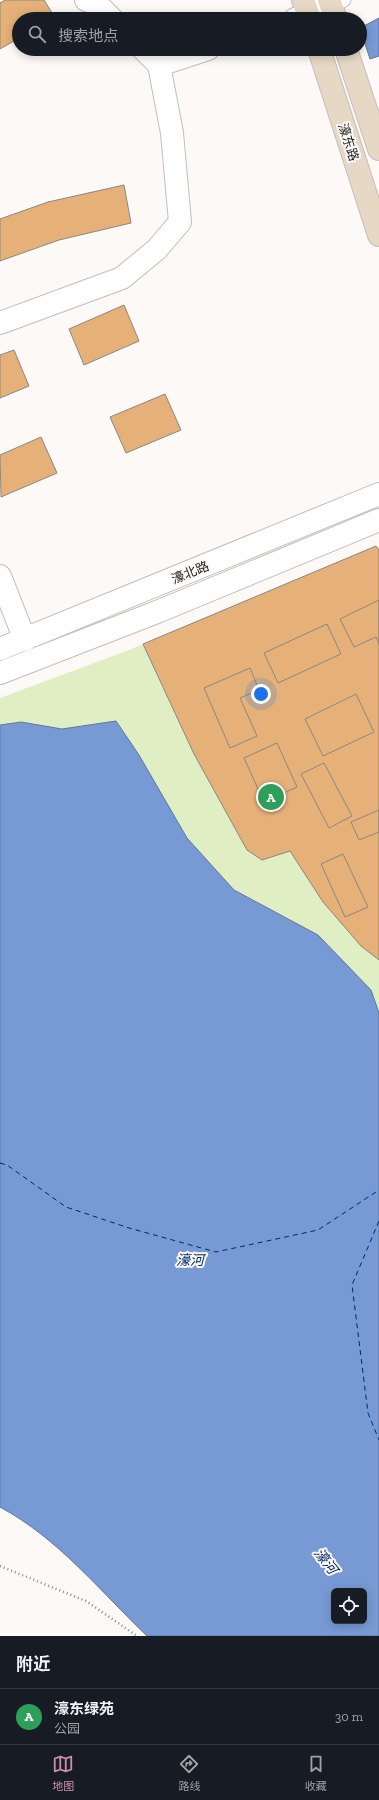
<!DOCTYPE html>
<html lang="zh">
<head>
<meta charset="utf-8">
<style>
	:root { --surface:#171b24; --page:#20242c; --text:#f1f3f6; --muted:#9ea1a6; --line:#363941; --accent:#cb8eb3 }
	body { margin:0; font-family:"Zilla Slab","Noto Sans SC",serif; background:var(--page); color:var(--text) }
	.controls { position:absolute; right:12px; bottom:12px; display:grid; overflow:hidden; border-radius:6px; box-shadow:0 2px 10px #0003 }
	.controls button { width:36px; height:36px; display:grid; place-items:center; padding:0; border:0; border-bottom:1px solid var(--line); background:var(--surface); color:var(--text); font:20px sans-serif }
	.you { position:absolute; left:261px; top:694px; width:14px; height:14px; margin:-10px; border:3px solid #fff; border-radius:50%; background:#1a73e8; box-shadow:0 0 0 6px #1a73e833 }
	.badge { display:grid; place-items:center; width:26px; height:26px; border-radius:50%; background:var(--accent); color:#fff; font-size:13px; font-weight:700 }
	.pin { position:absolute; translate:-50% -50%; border:2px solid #fff; box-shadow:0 1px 4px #0006 }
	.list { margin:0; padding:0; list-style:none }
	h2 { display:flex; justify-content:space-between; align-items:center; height:52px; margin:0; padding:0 16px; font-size:17px }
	h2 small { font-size:13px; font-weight:400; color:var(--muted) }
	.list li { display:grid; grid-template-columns:26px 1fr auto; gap:12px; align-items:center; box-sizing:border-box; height:56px; padding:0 16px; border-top:1px solid var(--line) }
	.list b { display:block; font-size:15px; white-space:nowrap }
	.list p { margin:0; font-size:13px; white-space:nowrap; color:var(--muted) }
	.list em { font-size:13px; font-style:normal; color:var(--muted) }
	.icon { flex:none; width:22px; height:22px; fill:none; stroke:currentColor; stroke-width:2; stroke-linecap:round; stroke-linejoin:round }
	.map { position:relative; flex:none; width:379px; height:1636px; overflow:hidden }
	.search { position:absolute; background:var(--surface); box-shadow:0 2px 10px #0003; left:12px; right:12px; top:12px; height:44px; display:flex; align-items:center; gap:10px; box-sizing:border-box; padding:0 14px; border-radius:22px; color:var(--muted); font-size:15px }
	.sheet { height:108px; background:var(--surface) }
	nav { display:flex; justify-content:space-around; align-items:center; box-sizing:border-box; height:56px; border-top:1px solid var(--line); background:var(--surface); font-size:11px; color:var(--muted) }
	nav a { display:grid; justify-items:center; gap:2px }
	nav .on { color:var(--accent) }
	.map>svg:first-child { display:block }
</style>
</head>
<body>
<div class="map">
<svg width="379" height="1636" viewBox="0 0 379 1636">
	<rect width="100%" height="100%" fill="#fcf9f6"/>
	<path fill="#e0efc3" d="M376,546l3,2v465l-8,-23 -53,-55 -84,-45 -47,-52 -48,-83 -23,-34 -54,8 -41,-7 -21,3v-27l129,-48z"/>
	<path fill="#779ad5" stroke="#5e769f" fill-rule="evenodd" d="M379,18v38l-9,3 -10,-31z
		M116,721l23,34 48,83 47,52 84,45 53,55 8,23v623h-232c-48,-46 -88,-97 -147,-129v-782l21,-3 41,7zM334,1591h30v30h-30z"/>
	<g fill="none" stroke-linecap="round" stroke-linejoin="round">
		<path stroke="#00286c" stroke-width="1" stroke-dasharray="5 4" stroke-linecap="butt" d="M0,1163l7,2 59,42 63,21 87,24 102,-22 61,-40
			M379,1221l-27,64 16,128 11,27"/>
	</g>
	<path fill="#e5b178" stroke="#898784" d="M5,0h39l10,16 -5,3h-30v19l-19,11v-46z
		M124,185l7,38 -72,17 -59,21v-42l48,-17z
		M124,305l15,36 -55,24 -15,-36z
		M14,350l15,36 -29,12v-43z
		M165,394l16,36 -55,23 -16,-36z
		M41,437l16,36 -56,24 -1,-42z
		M376,546l3,4v410l-18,-14 -38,-44 -33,-51 -28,9 -15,-10 -53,-96 -51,-110z
		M379,600v44l-3,-7 -22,10 -14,-28z
		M327,624l14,30 -63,29 -14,-30z
		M250,668l9,22 -19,8 17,38 -27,12 -26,-60z
		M356,694l18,38 -51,24 -18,-37z
		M277,743l20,44 -33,15 -20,-44z
		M324,763l28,53 -23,12 -28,-54z
		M379,810v22l-20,8 -8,-18z
		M343,854l25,53 -23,10 -24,-53z"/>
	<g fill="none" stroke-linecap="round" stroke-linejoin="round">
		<g stroke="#c1bebc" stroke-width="15">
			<path id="service" d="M331,6l13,-6"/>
		</g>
		<g stroke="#c1bebc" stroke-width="24">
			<path id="minor" d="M86,0l11,4 15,15
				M295,19l36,-13
				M143,49l16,16 49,-16
				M0,323l122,-45 35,-29 23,-27 -8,-89 -13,-68
				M0,576l25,64"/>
		</g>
		<g stroke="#c1bebc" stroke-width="24">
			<path id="tertiary" d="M0,649l379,-155
				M0,673l157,-61 222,-92"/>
		</g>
		<g stroke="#c1bebc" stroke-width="24">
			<path id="secondary" d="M303,0l7,19
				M329,0l7,19
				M319,49l60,186
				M346,49l33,100"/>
		</g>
		<path stroke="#8a8886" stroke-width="2.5" stroke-dasharray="1 3" stroke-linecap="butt" d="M0,1566l86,35 51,35"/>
		<use href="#service" stroke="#fff" stroke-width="13"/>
		<use href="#minor" stroke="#fff" stroke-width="22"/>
		<use href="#tertiary" stroke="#fff" stroke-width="22"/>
		<use href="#secondary" stroke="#e6d8c5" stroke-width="22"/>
	</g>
	<g text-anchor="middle" stroke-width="4" stroke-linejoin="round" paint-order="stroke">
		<g font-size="13" fill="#242322" stroke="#fcf9f6">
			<text transform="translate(349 142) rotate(72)" y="5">濠东路</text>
			<text transform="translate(190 572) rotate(-22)" y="5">濠北路</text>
		</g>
		<g font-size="14" font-style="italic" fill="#00286c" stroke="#fcf9f6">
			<text x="190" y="1265">濠河</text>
			<text transform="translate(326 1561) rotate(52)" y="5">濠河</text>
		</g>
	</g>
</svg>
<div class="controls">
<button><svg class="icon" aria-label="locate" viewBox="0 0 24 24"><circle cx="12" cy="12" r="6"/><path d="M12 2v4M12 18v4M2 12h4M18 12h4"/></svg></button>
</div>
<div class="you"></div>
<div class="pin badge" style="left:271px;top:797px;background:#2e9e5b">A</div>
<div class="search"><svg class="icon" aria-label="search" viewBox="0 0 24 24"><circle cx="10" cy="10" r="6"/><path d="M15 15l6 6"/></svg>搜索地点</div>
</div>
<section class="sheet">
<h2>附近<small></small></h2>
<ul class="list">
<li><span class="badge" style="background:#2e9e5b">A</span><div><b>濠东绿苑</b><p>公园</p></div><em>30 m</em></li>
</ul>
</section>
<nav>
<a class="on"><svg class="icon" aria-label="map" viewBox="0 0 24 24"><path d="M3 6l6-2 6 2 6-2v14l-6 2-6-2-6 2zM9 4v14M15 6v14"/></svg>地图</a>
<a><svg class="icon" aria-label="directions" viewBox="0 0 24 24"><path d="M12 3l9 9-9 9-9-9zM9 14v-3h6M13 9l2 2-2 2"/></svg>路线</a>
<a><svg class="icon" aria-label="saved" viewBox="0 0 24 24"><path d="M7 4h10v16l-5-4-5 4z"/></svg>收藏</a>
</nav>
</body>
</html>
